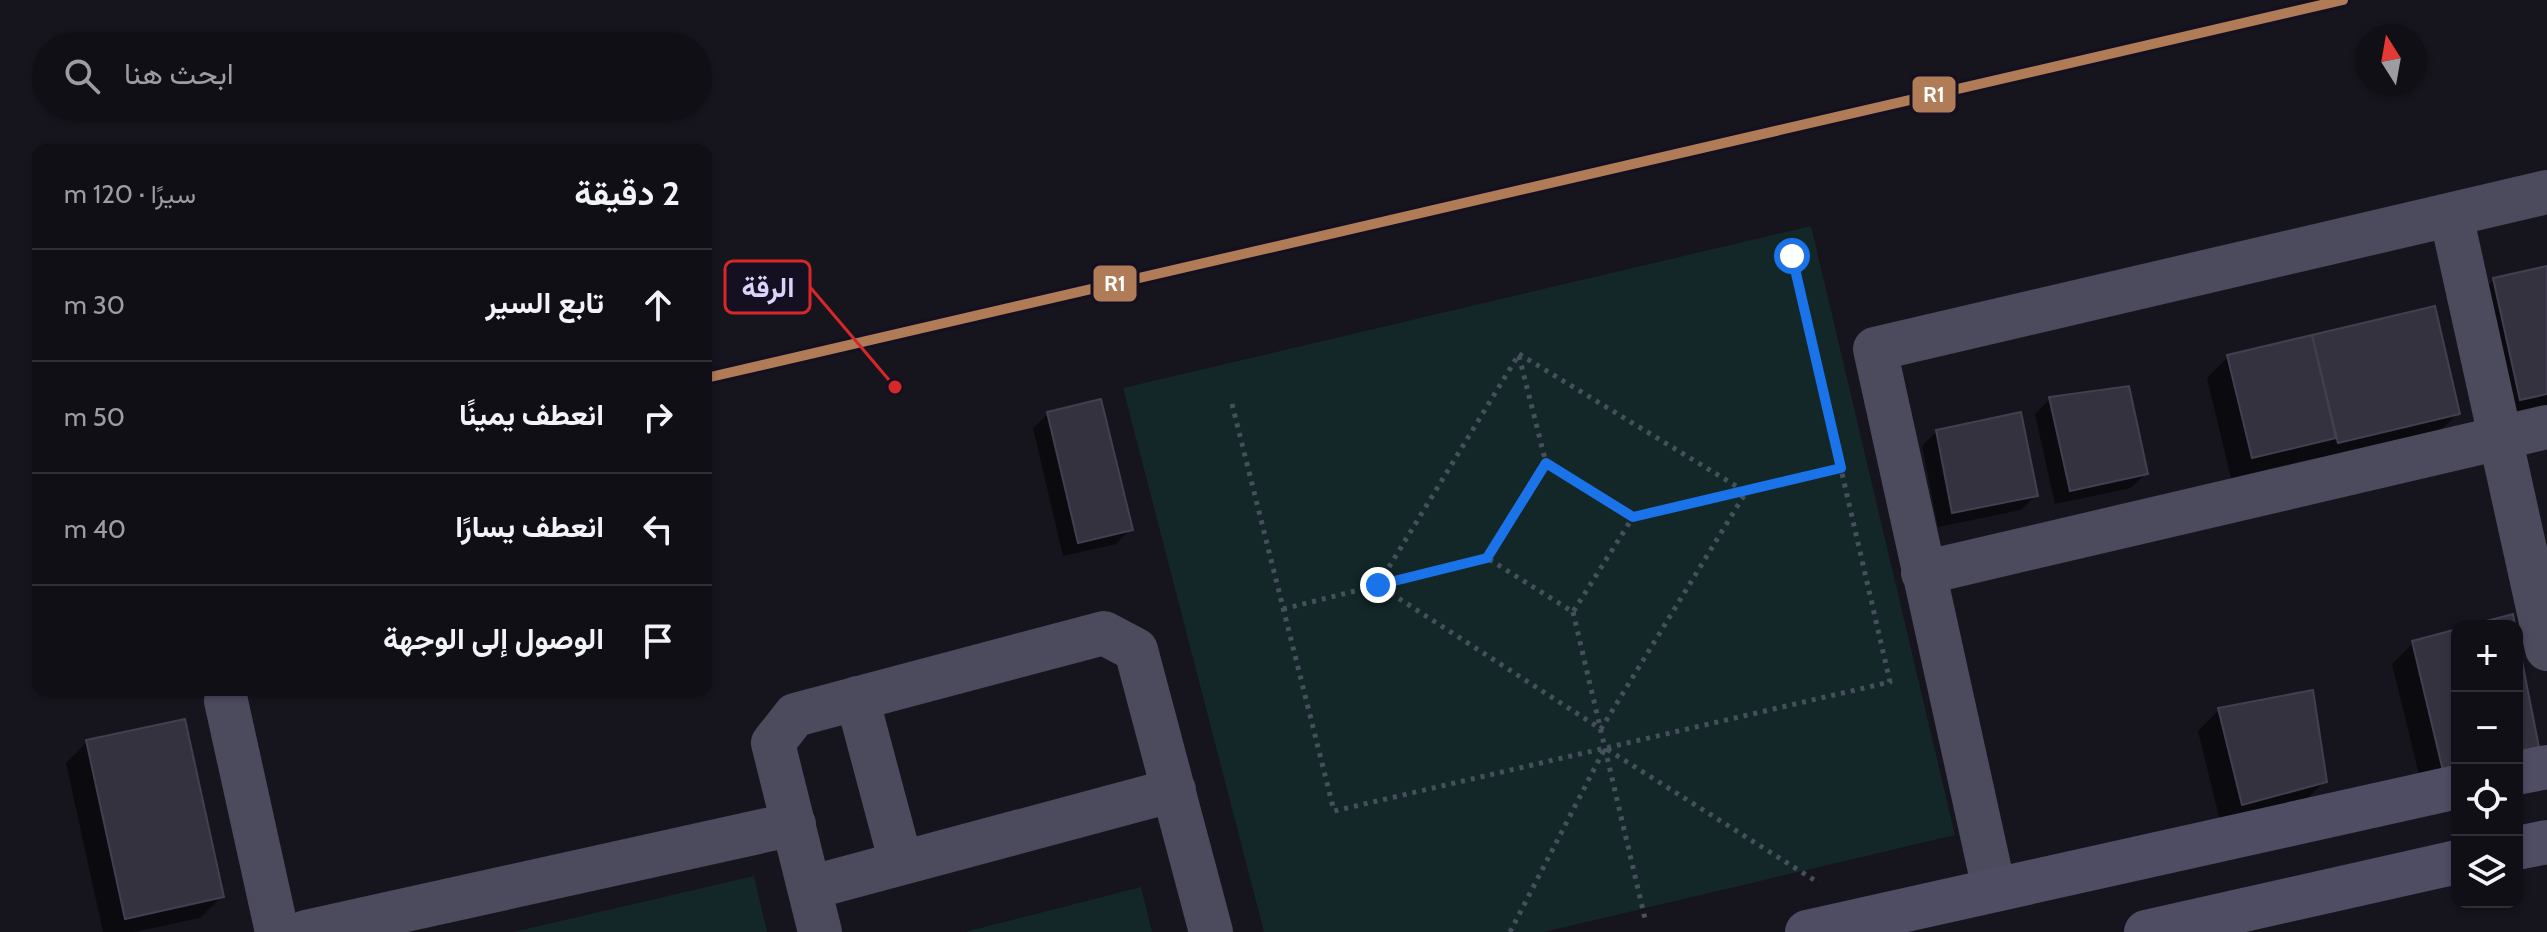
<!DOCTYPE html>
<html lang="ar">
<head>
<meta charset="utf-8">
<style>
	:root { --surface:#100f16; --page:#1e1d23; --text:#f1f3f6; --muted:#9c9ca1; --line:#302f35 }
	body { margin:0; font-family:Cabin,Vazirmatn,sans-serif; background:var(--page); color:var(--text); direction:rtl }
	.controls { position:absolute; right:24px; bottom:24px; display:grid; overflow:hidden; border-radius:16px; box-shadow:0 2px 6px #0004 }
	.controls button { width:72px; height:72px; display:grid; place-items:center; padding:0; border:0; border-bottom:2px solid var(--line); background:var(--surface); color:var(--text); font:40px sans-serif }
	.compass { position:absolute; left:2355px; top:24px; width:72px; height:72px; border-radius:50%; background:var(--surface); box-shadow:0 2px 6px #0004; rotate:349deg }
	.stop { position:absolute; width:24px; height:24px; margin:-18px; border:6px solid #1a73e8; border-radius:50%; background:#fff }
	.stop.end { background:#1a73e8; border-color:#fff; box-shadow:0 2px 8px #0008 }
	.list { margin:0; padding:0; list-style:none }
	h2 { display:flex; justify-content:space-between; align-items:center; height:104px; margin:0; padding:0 32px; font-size:34px }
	h2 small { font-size:26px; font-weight:400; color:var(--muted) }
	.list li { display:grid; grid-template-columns:52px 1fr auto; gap:24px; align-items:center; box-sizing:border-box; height:112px; padding:0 32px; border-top:2px solid var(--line) }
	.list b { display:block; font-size:30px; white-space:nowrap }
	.list em { font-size:26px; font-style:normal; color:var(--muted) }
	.icon { flex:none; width:44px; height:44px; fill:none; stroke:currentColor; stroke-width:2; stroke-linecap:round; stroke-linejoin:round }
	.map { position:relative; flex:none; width:2547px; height:932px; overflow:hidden; direction:ltr }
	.search { position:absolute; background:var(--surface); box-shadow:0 2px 6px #0004; left:32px; top:32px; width:680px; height:88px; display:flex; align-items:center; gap:20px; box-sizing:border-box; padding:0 28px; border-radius:44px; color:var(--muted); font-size:30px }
	.panel { position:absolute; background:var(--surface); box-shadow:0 2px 6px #0004; left:32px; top:144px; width:680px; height:552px; border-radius:16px; direction:rtl }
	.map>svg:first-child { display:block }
</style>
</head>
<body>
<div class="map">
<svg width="2547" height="932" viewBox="0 0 2547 932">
	<rect width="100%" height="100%" fill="#16141d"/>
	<path fill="#132728" d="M1811,226l144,609 -411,97h-280l-141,-544z
		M754,876l13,56h-254z
		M1141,887l11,45h-187z"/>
	<path fill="#0007" d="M2547,268v141l-48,11 -27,-119 22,-21z
		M2433,309l25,104 -21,21 -120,29 -1,-5 -85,20 -24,-100 21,-21z
		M2050,399l96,74 -15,15 -76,16 -20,-90z
		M1048,414l82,115 -14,15 -53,12 -30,-128z
		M1937,431l99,64 -15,15 -83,17 -16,-81z
		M2457,631v151l-34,9 -31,-127 21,-21z
		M2219,710l106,71 -21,21 -83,23 -23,-94z
		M87,742l134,155 -21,21 -66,14h-31l-37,-169z"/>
	<path fill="#34323f" stroke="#433f50" stroke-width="2" d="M2547,266v128l-27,6 -27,-122z
		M2435,306l25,108 -122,29 -26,-108z
		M2312,335l24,103 -84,20 -25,-103z
		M2129,386l19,88 -78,17 -21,-94z
		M1101,399l32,131 -55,13 -31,-131z
		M2021,412l17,84 -86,17 -16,-83z
		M2513,614l2,12h-48z
		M2457,629v139l-14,3 -31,-130z
		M2517,636l22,111 -22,5z
		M2313,690l14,92 -85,23 -24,-97z
		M185,719l39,178 -99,22 -39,-179z"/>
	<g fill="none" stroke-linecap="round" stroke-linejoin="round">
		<path stroke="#46505c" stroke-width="5" stroke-dasharray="4 6" stroke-linecap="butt" d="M1519,354l227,138 -145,237 -223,-144z
			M1519,356l27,107 87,54 -60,95 -86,-54 59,-95
			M1232,404l102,407 556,-129 -98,-426
			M1633,517l208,-49
			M1283,609l204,-51
			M1573,612l73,311
			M1510,932l95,-184 214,135"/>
		<path stroke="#4c4a5d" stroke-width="44" d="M2451,215l96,434
			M1923,573l624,-146
			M857,698l44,165
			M226,701l51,231
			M809,888l365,-98
			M1994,889l-119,-540 672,-157
			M306,932l488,-108
			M820,932l-47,-189 22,-28 309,-82 32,17 75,282"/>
		<path stroke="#4f4d63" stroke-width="44" d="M2517,773l30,-6
			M2517,848l30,-6
			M1807,932l650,-145
			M2146,932l311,-70"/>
		<g stroke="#141021" stroke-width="16">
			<path id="rail-1" d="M706,378l1637,-378"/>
		</g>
		<use href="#rail-1" stroke="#b07c57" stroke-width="10"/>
	</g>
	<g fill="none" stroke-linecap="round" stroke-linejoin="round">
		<path stroke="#1a73e8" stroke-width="10" d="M1378,585l109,-27 59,-95 87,54 208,-49 -49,-212"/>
	</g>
	<path fill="none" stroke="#d62828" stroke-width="3" d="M895 387L810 287"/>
	<circle fill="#d62828" stroke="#141021" stroke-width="3" cx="895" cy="387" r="8"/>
	<rect fill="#141021" stroke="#d62828" stroke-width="3" x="725" y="261" width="85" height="52" rx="8"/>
	<g font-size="28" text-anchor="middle" font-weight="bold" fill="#dad4fa">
		<text x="768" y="297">الرقة</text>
	</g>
	<g stroke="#141021" stroke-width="3">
		<rect x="1911" y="75" width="46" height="39" rx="8" fill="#b07c57"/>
		<rect x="1092" y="264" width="46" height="39" rx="8" fill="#b07c57"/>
	</g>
	<g font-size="22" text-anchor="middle" font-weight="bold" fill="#fff">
		<text x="1934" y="102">R1</text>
		<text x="1115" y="291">R1</text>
	</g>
</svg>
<div class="controls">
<button>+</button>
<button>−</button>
<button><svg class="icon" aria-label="locate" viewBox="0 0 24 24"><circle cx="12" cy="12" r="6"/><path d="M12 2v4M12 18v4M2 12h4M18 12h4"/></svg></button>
<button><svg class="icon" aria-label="layers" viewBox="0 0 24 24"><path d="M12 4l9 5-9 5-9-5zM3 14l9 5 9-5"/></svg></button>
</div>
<svg class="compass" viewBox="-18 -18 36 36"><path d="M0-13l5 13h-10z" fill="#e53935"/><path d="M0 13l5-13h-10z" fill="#9c9ca1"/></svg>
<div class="stop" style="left:1792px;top:256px"></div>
<div class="stop end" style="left:1378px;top:585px"></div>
<div class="search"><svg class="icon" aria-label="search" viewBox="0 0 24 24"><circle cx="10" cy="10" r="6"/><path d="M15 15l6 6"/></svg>ابحث هنا</div>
<section class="panel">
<h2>2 دقيقة<small>سيرًا · 120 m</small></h2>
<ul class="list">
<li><svg class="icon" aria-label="ahead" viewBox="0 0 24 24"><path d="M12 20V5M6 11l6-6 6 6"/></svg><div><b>تابع السير</b></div><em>30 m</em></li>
<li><svg class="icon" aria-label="right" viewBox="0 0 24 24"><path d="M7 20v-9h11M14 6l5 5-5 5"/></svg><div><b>انعطف يمينًا</b></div><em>50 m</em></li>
<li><svg class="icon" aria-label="left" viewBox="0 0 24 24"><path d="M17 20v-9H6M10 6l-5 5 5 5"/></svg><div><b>انعطف يسارًا</b></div><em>40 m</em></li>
<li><svg class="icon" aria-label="arrive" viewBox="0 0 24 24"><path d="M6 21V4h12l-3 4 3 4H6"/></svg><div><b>الوصول إلى الوجهة</b></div></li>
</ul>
</section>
</div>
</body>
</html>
